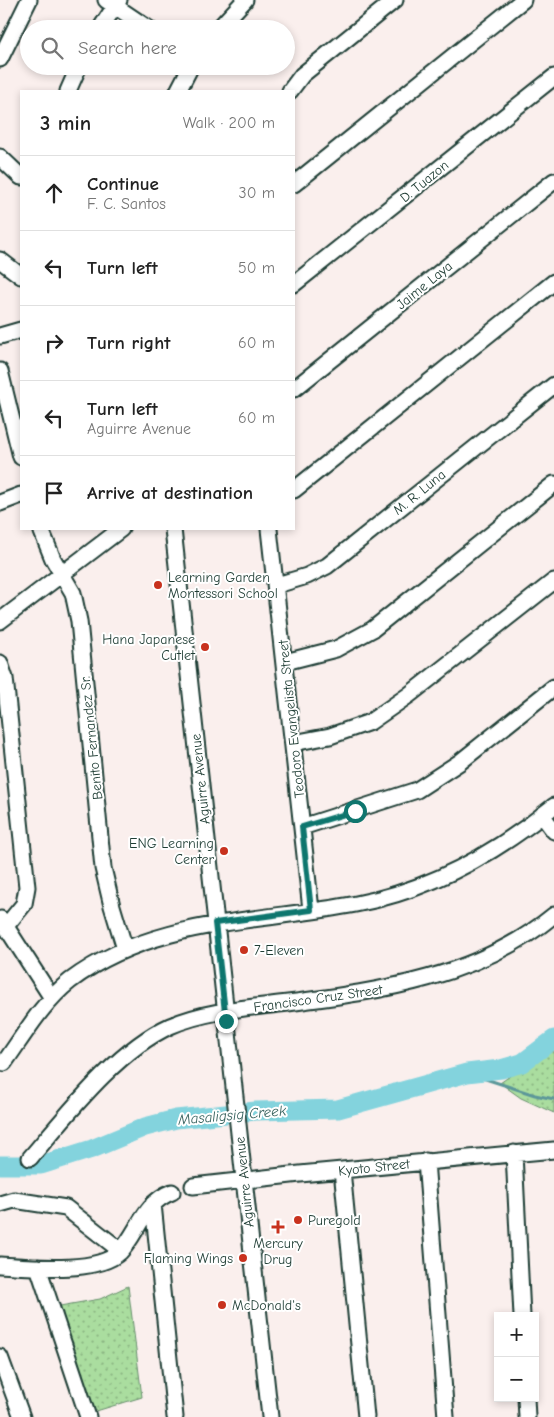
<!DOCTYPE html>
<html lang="en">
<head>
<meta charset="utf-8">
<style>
	:root { --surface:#fff; --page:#f2f2f2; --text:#222; --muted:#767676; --line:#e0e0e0 }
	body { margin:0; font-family:"Comic Neue",sans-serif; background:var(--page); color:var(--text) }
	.controls { position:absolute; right:15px; bottom:15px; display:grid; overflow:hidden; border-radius:0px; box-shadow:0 2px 8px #0003 }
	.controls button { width:45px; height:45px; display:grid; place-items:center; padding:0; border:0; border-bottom:1px solid var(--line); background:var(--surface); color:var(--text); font:25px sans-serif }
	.stop { position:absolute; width:15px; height:15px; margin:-11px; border:4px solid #0f766e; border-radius:50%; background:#fff }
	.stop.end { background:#0f766e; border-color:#fff; box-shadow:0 1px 5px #0008 }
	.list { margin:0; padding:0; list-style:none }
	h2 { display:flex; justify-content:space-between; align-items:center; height:65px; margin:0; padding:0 20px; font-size:21px }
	h2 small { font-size:16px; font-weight:400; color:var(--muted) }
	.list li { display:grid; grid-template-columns:32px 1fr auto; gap:15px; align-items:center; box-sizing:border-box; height:75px; padding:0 20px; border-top:1px solid var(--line) }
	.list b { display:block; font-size:19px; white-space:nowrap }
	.list p { margin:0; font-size:16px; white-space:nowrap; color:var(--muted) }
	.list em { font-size:16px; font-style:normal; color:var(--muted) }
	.icon { flex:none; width:28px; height:28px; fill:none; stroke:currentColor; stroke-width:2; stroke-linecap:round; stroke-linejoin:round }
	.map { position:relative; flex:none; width:554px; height:1417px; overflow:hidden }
	.search { position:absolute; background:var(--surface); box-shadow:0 2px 8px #0003; left:20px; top:20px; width:275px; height:55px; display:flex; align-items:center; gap:12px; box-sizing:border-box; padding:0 18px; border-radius:28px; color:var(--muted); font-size:19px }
	.panel { position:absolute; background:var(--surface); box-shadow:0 2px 8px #0003; left:20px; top:90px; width:275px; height:440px; border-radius:0px }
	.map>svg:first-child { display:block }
</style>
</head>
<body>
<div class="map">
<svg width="554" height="1417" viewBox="0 0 554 1417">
	<defs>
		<pattern id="green-dots" width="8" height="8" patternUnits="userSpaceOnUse" patternTransform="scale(1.25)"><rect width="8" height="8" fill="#aadd9f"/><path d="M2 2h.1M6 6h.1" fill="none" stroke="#8ab482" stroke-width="1.8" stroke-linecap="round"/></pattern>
	</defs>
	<rect width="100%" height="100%" fill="#faefed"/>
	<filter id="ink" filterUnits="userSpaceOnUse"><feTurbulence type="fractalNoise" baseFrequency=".02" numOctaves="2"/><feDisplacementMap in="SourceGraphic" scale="10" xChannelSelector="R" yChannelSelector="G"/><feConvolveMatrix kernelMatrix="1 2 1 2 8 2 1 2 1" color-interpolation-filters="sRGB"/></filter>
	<g filter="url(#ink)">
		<path fill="url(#green-dots)" stroke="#648d6a" d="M554,1045v68l-33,-15 -21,-15z
			M128,1286l14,111 -49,15 -33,-106 40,-7z"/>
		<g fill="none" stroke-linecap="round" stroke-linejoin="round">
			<path stroke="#5b9799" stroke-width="3" d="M467,1073l68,22 19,4"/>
			<path stroke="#83d3dd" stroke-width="19" d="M0,1165h41l51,-16 53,-22 31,-8 80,-8 82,-2 129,-36 34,-4 21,-6 32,-24"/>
			<g stroke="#1f3d34" stroke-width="19">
				<path id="minor" d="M106,0l43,29
					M100,29l19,-29
					M218,29l27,-29
					M0,59l29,-59
					M68,91l11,-25
					M178,91l13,-25
					M290,91l12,-16 93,-75
					M0,157l21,20
					M294,184l229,-184
					M0,260l21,16
					M294,284l260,-207
					M0,336l21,-6
					M0,371l21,86
					M294,389l260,-208
					M294,490l260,-208
					M0,503l21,-8
					M173,529l97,888
					M269,529l42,381
					M42,532l11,27 20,34 6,28 24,247 9,38 13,43
					M277,585l30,-9 20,-10 227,-181
					M0,621l121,-92
					M285,662l51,-13 37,-20 181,-145
					M0,663l5,15 22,209 -3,17 -18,22
					M293,743l37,-7 40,-14 39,-27 145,-114
					M542,815l12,16
					M302,827l115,-37 43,-28 94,-75
					M1,919l51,79
					M4,1063c20,-28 39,-61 66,-82 84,-63 188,-58 286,-77 75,-14 139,-50 198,-98
					M514,1153l8,163
					M30,1158c37,-43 87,-108 140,-132 37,-16 79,-18 118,-23 94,-12 191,-26 266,-88
					M426,1161l20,256
					M342,1170l24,247
					M193,1186l107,-12 254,-24
					M0,1204l14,-4 52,8 55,43
					M153,1204l22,213
					M0,1265c30,2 97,9 120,-13 18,-19 24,-50 52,-60
					M38,1267l50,150
					M0,1357l22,60
					M526,1398l1,19"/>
			</g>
			<use href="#minor" stroke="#fff" stroke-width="15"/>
		</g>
	</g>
	<g fill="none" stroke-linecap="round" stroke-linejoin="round" filter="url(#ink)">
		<path stroke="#0f766e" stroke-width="6" d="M226,1021l-11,-98 96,-13 -9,-83 53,-16"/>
	</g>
	<g fill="#c8321e" stroke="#fff" stroke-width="2">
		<circle cx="158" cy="585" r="5"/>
		<circle cx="205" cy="647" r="5"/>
		<circle cx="224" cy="851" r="5"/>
		<circle cx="244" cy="950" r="5"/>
		<circle cx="298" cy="1220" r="5"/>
		<path d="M275.5 1219.5h5v5h5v5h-5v5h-5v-5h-5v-5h5z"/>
		<circle cx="243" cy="1258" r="5"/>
		<circle cx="222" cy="1305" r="5"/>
	</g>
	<g text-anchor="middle" stroke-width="4" stroke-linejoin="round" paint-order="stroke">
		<g font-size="14" fill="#1f3d34" stroke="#fff">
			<text transform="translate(424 181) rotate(-39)" y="5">D. Tuazon</text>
			<text transform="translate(424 285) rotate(-39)" y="5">Jaime Laya</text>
			<text transform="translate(419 492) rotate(-39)" y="5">M. R. Luna</text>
			<text transform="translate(291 719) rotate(-96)" y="5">Teodoro Evangelista Street</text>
			<text transform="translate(91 738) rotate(-96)" y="5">Benito Fernandez Sr.</text>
			<text transform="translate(200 779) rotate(-96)" y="5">Aguirre Avenue</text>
			<text transform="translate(318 998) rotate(-8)" y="5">Francisco Cruz Street</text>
			<text transform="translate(374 1167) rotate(-6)" y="5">Kyoto Street</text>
			<text transform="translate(244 1182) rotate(-96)" y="5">Aguirre Avenue</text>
		</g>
		<g font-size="14" fill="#1f3d34" stroke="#fff" text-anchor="start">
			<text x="168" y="582">Learning Garden<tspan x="168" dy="16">Montessori School</tspan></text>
			<text x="195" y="644" text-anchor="end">Hana Japanese<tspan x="195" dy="16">Cutlet</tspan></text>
			<text x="214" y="848" text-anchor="end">ENG Learning<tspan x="214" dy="16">Center</tspan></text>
			<text x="254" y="955">7-Eleven</text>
			<text x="308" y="1225">Puregold</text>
			<text x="278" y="1248" text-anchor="middle">Mercury<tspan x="278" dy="16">Drug</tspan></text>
			<text x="233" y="1263" text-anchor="end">Flaming Wings</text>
			<text x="232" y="1310">McDonald's</text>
		</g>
		<g font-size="15" font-style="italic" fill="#38625e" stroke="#fff">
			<text transform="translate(232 1115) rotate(-5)" y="5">Masaligsig Creek</text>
		</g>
	</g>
</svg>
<div class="controls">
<button>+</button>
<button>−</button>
</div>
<div class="stop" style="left:355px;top:811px"></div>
<div class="stop end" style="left:226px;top:1021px"></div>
<div class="search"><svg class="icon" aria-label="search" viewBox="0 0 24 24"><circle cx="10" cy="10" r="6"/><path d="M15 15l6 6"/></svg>Search here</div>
<section class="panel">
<h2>3 min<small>Walk · 200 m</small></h2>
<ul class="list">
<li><svg class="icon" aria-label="ahead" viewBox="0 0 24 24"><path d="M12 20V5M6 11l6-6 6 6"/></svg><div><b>Continue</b><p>F. C. Santos</p></div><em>30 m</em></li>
<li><svg class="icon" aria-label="left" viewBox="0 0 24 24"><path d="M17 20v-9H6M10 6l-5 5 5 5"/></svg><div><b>Turn left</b></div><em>50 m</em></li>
<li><svg class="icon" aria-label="right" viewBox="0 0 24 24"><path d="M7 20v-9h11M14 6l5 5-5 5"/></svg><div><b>Turn right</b></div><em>60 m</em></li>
<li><svg class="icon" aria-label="left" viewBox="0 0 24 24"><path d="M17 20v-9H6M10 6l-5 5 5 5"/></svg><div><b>Turn left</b><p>Aguirre Avenue</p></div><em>60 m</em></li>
<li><svg class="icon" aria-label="arrive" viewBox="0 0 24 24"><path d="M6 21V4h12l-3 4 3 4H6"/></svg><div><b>Arrive at destination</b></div></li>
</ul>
</section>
</div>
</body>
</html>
